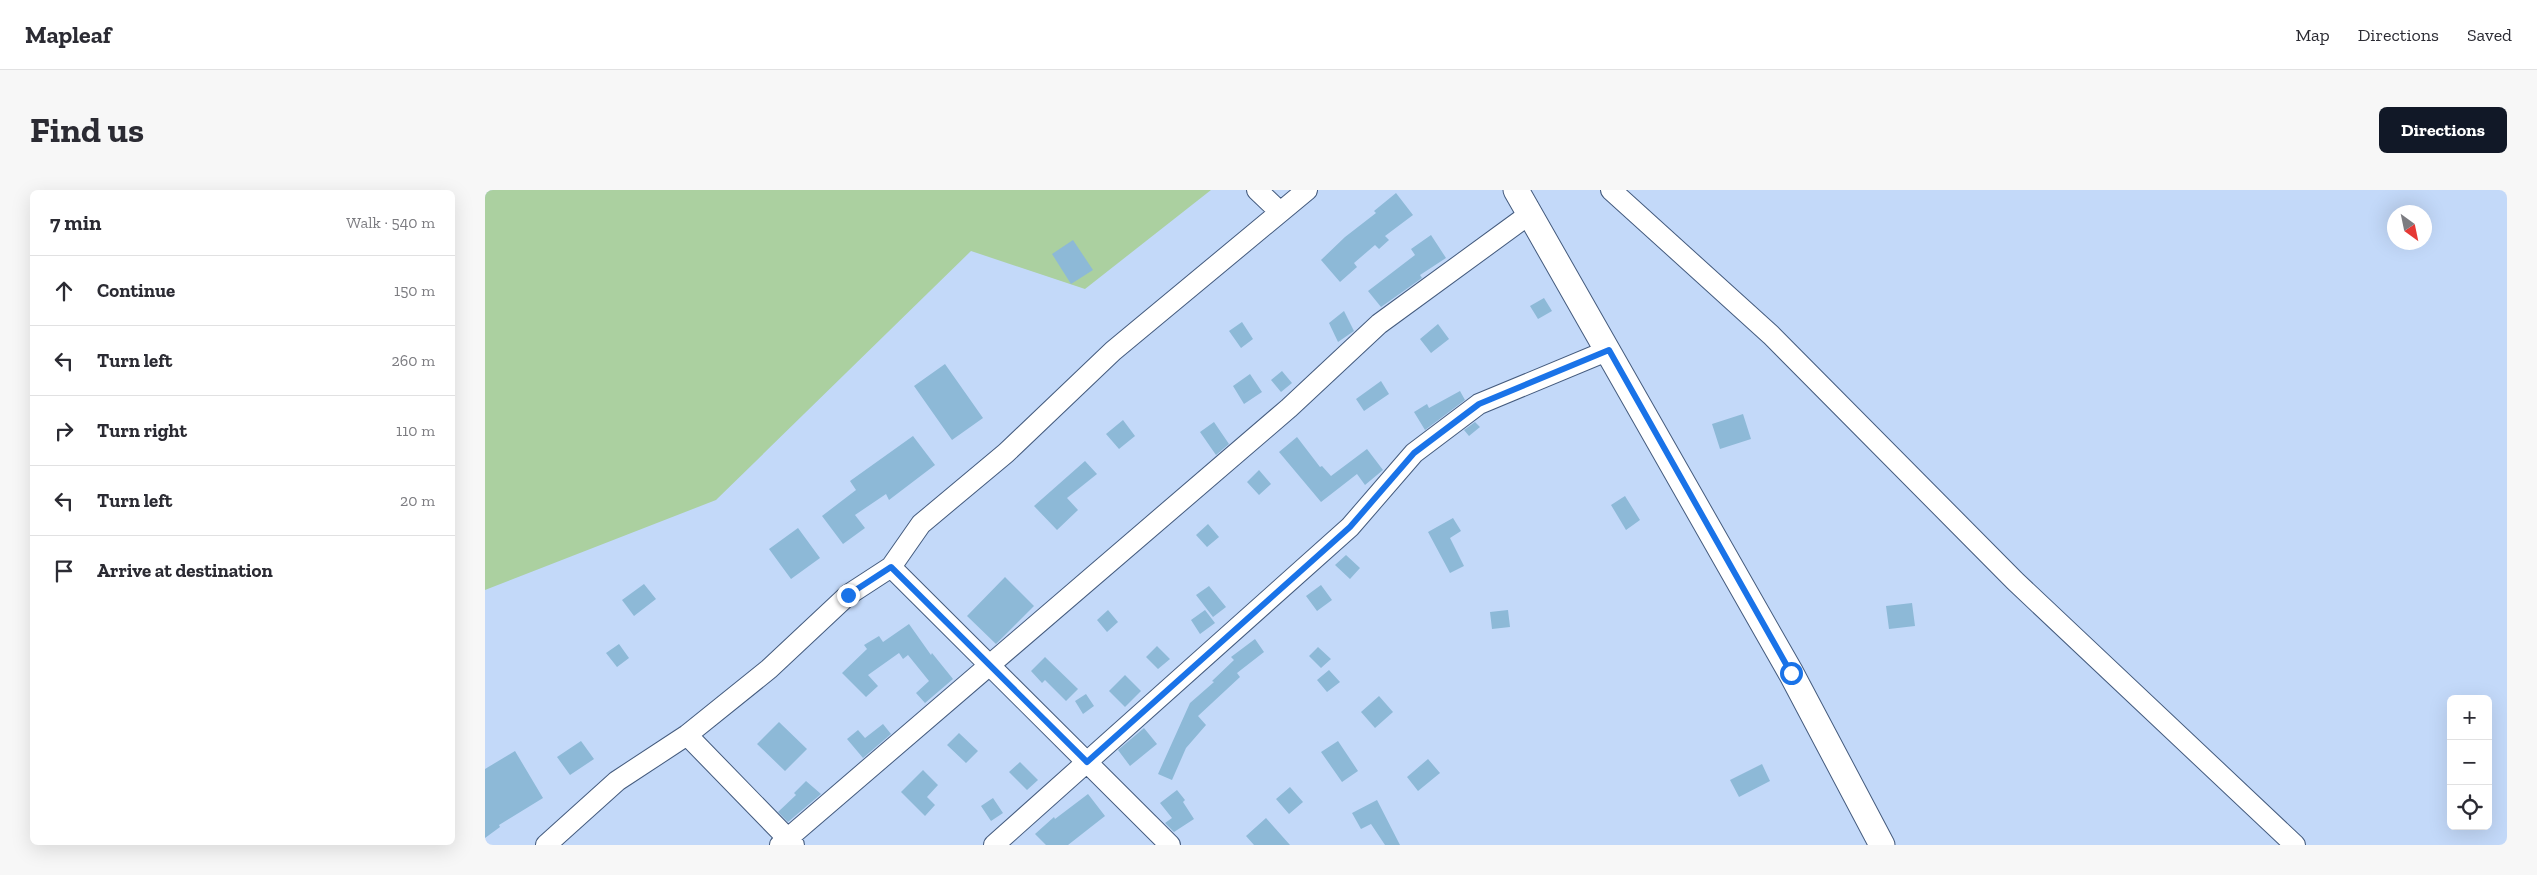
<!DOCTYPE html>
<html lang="en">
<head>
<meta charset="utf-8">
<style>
	:root { --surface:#fff; --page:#f7f7f7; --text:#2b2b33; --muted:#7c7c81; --line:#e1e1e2; --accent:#111827 }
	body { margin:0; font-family:"Zilla Slab",serif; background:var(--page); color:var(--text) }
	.controls { position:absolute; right:15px; bottom:15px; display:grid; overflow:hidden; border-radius:8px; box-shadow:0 5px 20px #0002 }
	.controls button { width:45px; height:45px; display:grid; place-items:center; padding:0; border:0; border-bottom:1px solid var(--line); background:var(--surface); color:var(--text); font:25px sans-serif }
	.compass { position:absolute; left:1902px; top:15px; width:45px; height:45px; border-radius:50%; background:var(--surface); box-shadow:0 5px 20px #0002; rotate:147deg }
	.stop { position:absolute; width:15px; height:15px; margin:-11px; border:4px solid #1a73e8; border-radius:50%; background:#fff }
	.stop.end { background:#1a73e8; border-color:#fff; box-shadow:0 1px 5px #0008 }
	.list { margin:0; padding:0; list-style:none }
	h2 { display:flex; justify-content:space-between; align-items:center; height:65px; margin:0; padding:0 20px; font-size:21px }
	h2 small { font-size:16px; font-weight:400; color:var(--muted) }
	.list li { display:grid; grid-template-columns:32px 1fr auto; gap:15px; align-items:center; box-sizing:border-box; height:70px; padding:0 20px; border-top:1px solid var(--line) }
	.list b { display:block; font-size:19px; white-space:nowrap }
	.list em { font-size:16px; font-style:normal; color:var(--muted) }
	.icon { flex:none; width:28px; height:28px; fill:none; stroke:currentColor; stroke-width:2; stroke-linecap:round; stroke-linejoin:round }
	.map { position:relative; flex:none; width:2022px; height:655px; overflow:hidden; border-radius:8px }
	header { display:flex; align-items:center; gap:30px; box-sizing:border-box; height:70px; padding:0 25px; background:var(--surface); border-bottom:1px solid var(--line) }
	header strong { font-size:24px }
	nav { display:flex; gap:28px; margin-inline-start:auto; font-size:18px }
	.intro { display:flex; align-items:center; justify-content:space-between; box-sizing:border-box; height:120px; padding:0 30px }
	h1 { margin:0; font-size:35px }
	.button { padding:12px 22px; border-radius:8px; background:var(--accent); color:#fff; font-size:18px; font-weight:700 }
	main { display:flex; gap:30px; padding:0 30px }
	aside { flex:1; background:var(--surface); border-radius:8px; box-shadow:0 5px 20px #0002 }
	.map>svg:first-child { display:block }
</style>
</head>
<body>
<header>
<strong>Mapleaf</strong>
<nav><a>Map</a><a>Directions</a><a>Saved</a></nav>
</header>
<div class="intro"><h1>Find us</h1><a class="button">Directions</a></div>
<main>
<aside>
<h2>7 min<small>Walk · 540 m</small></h2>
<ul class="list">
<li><svg class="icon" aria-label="ahead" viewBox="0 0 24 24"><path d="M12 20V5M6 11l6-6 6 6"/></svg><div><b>Continue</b></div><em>150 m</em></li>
<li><svg class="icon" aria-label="left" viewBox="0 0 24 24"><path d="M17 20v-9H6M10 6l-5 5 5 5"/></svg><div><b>Turn left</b></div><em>260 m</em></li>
<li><svg class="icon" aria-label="right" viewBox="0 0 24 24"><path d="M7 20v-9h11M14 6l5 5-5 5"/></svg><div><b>Turn right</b></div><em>110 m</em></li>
<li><svg class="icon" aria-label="left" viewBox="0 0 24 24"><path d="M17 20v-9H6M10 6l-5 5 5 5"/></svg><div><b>Turn left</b></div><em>20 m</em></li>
<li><svg class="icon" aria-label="arrive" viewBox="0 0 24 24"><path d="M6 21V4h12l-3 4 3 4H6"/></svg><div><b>Arrive at destination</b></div></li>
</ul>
</aside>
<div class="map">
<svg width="2022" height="655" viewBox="0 0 2022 655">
	<rect width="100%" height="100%" fill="#c3d9f9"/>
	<path fill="#abd0a0" d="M0,0h726l-126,99 -114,-38 -255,249 -231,90z"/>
	<path fill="#8db9d7" d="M911,3l17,22 -28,21 4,4 -10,9 -4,-4 -21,18 3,4 -17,15 -19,-22 24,-23 31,-24 -2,-2z
		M946,45l15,23 -26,17 2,3 -41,29 -13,-16 47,-36 -4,-6z
		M588,50l20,30 -22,14 -19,-30z
		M1059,108l8,13 -14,8 -8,-13z
		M859,121l10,20 -16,11 -9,-19z
		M757,132l11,17 -12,9 -12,-17z
		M953,134l11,15 -18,14 -11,-14z
		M460,174l38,54 -31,22 -38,-54z
		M797,181l10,12 -11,9 -10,-12z
		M765,184l12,18 -18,12 -11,-18z
		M896,191l8,13 -25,17 -8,-12z
		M975,201l5,9 -40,30 -11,-18 13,-8 2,4z
		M1258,224l8,25 -31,10 -8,-25z
		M638,230l12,16 -16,13 -13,-15z
		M729,232l15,22 -13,11 -16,-23z
		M990,232l5,5 -11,9 -5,-6z
		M428,246l22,29 -46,35 -3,-6 -31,21 10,13 -22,16 -21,-28 34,-26 -6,-9z
		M812,247l23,30 2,-1 9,10 36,-27 16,21 -18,15 -8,-11 -36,28 -42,-50z
		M600,271l12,13 -30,24 11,12 -21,20 -23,-24z
		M774,280l12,14 -12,11 -12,-13z
		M1140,306l15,24 -14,10 -15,-25z
		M968,328l8,13 -11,7 14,28 -14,7 -22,-41z
		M723,334l11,13 -12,10 -11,-12z
		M313,338l22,30 -29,21 -22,-30z
		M861,365l14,13 -10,11 -15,-14z
		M520,387l29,29 -38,38 -29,-28z
		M159,394l12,15 -22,17 -12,-16z
		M836,395l11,15 -15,11 -11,-15z
		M724,396l17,21 -13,10 -17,-22z
		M1427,413l3,23 -26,3 -3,-23z
		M623,420l10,12 -11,10 -10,-12z
		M720,420l10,13 -15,11 -9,-14z
		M1023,420l2,17 -18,2 -2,-17z
		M424,434l22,31 1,-2 21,26 -28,24 -9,-10 13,-12 -21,-26 -5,4 -4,-6 -31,22 10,11 -12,11 -24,-24 25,-24 -3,-4 15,-9 4,6z
		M770,449l9,13 -27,21 3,4 -42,39 8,9 -20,23 -14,32 -14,-6 32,-71 24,-21 -2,-1 22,-21 -3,-3z
		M134,454l10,14 -12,9 -11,-14z
		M672,456l13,13 -12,10 -12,-12z
		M833,457l13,12 -10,9 -12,-12z
		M560,467l33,32 -12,12 -21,-21 -3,3 -11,-12z
		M844,480l11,12 -13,10 -10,-12z
		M640,485l16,16 -16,16 -16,-16z
		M601,504l8,12 -11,8 -8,-13z
		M894,506l14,16 -18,16 -14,-16z
		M294,532l28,27 -22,22 -28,-27z
		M398,534l8,10 -28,24 -16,-19 11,-9 7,8z
		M659,538l13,16 -27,22 -12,-16z
		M474,543l19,18 -12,12 -19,-18z
		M96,551l13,18 -24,16 -13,-18z
		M853,551l20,30 -16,11 -21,-30z
		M30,561l28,47 -44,27 1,2 -15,11v-69z
		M943,569l12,14 -22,18 -11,-14z
		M535,572l18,18 -11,10 -18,-18z
		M1277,574l8,17 -31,16 -9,-17z
		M438,580l15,15 -11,12 8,8 -10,11 -24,-24z
		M321,591l15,13 -33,28 -10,-10 18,-17 -2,-2z
		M805,597l13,15 -14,12 -13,-15z
		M692,600l8,10 -2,2 11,17 -20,13 -9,-9 7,-5 -12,-15z
		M603,604l17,22 -37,29h-22l-11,-11 19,-17 1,2z
		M508,608l10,15 -12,8 -10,-15z
		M892,610l23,45h-15l-14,-21 -10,5 -9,-16z
		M781,628l24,27h-36l-8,-9z"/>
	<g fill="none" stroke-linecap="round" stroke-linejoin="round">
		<g stroke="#445b7e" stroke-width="22">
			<path id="minor" d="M772,0l23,22
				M1126,0l160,145 244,246 280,264
				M406,377l279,278
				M202,545l107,110
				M61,655l71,-64 70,-46 82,-66 79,-74 43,-28 30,-43 85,-71 107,-102 194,-161
				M295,655l509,-437 90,-84 152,-111
				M509,655l356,-318 64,-74 65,-49 130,-54"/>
		</g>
		<g stroke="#445b7e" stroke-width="27">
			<path id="major" d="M1031,0l275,483 91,172"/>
		</g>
		<use href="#minor" stroke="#fff" stroke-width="20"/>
		<use href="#major" stroke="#fff" stroke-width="25"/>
	</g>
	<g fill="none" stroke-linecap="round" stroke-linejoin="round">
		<path stroke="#1a73e8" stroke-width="6" d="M363,405l43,-28 196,195 263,-235 64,-74 65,-49 130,-54 182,323"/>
	</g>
</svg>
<div class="controls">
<button>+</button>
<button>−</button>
<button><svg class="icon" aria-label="locate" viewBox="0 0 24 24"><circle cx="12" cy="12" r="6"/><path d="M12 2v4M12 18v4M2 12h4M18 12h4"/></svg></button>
</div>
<svg class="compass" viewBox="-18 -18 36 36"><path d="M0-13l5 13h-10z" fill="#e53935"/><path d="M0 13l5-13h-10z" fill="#7c7c81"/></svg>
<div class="stop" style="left:1306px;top:483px"></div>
<div class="stop end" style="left:363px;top:405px"></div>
</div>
</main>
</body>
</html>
